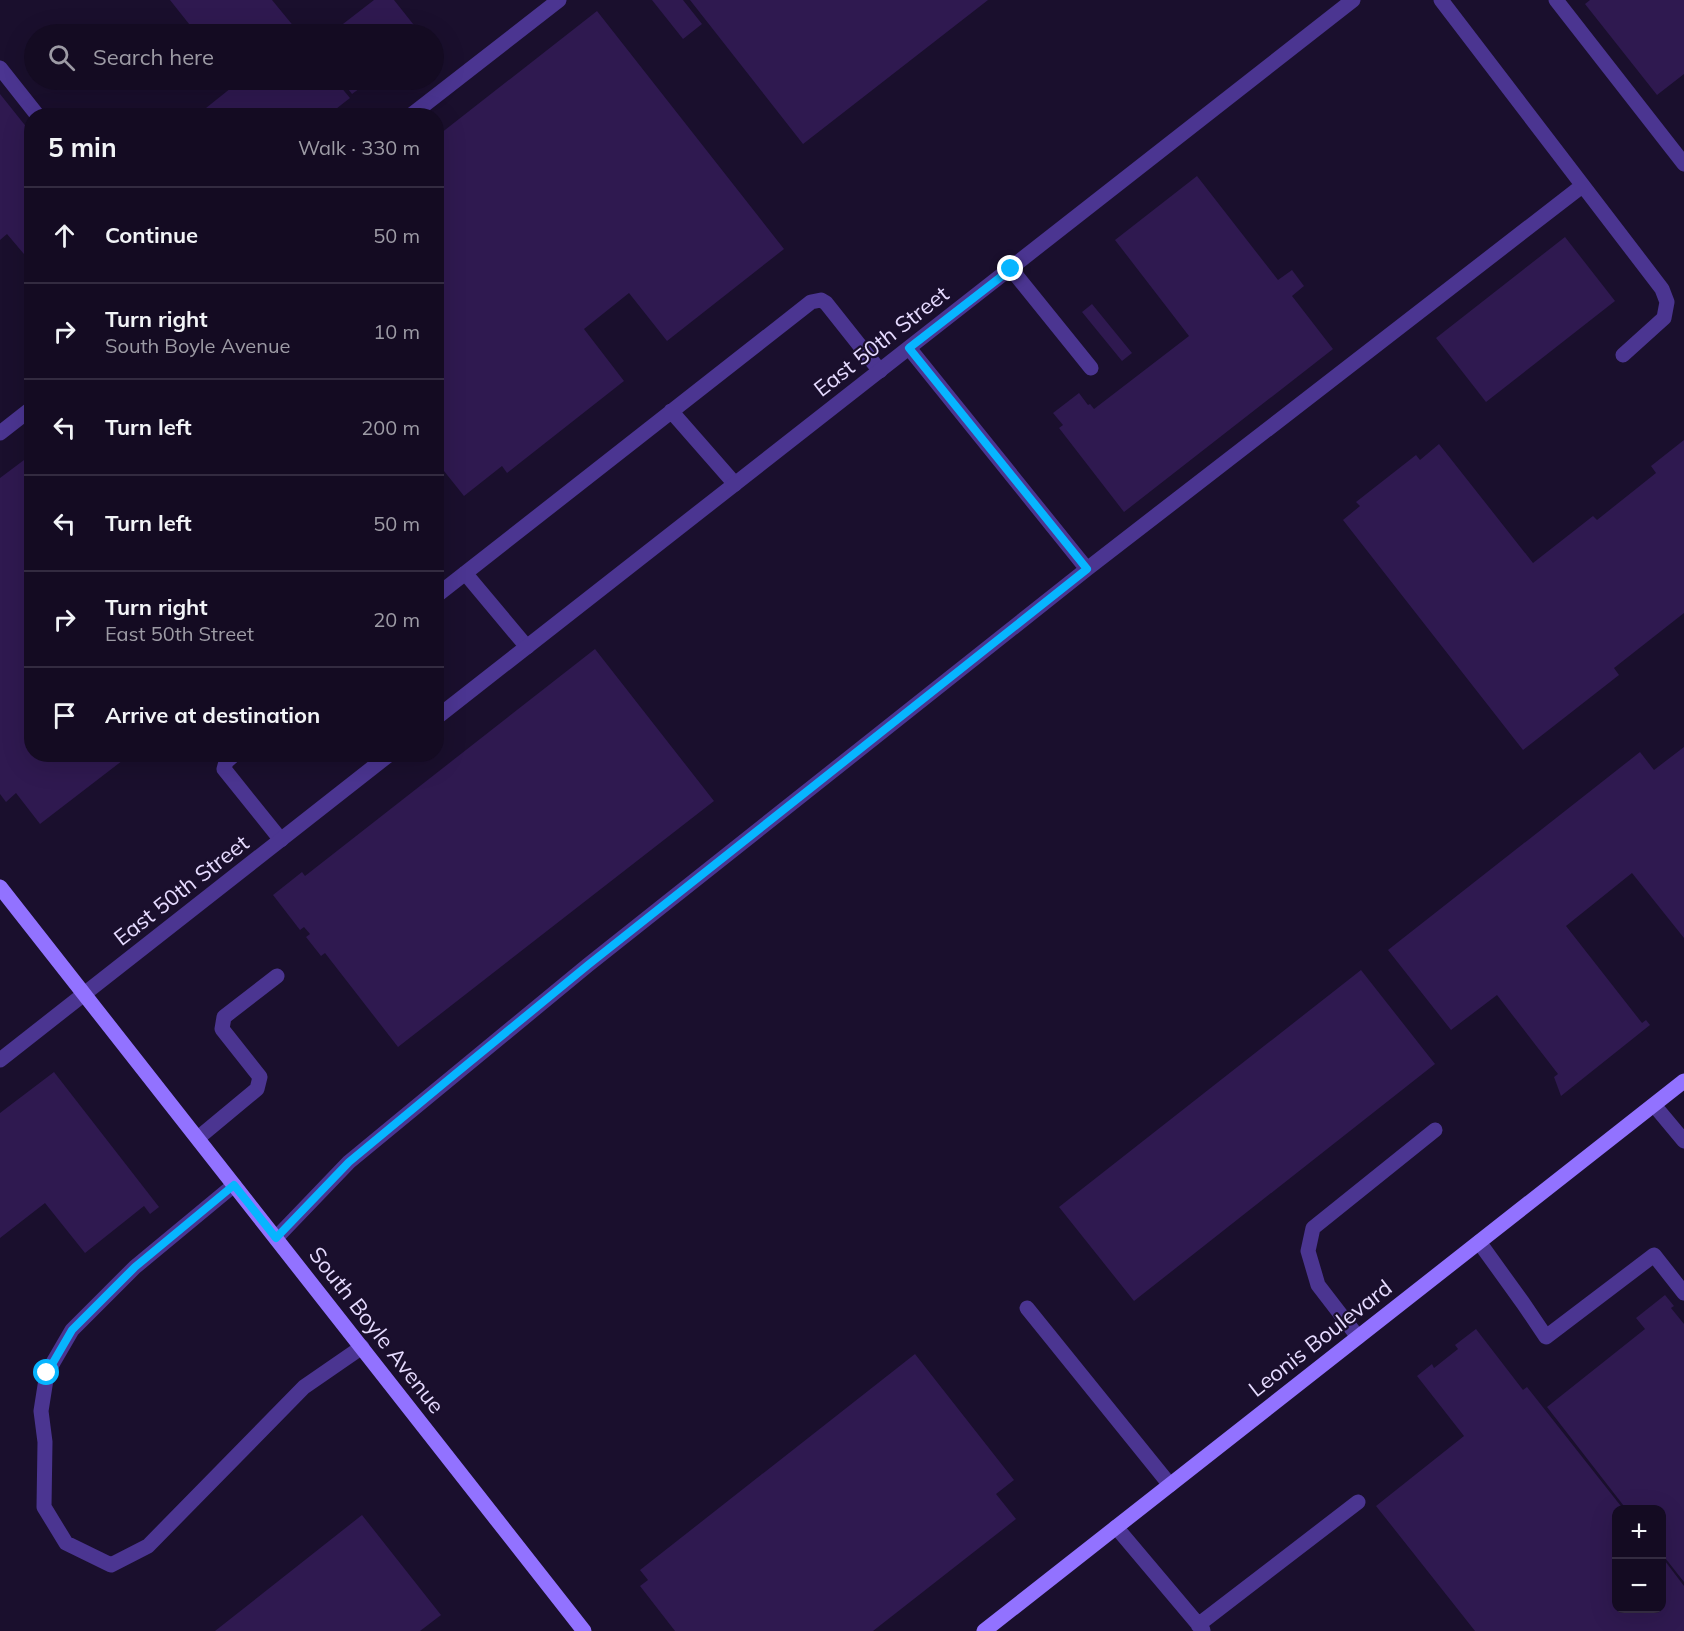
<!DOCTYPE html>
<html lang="en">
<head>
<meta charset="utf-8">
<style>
	:root { --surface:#140b22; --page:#1d142a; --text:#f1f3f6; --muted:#9d9ba5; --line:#332b40 }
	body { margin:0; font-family:Mulish,sans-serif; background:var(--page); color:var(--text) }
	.controls { position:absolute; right:18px; bottom:18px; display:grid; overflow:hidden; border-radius:12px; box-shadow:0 6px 24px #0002 }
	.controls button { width:54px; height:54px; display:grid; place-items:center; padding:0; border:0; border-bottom:2px solid var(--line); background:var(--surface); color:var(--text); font:30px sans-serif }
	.stop { position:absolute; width:18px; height:18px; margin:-14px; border:4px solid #07b5ff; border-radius:50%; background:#fff }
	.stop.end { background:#07b5ff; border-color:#fff; box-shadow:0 2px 6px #0008 }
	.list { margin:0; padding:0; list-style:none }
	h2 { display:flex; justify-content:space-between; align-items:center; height:78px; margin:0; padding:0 24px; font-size:26px }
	h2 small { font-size:20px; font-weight:400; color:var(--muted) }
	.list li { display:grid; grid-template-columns:39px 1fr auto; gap:18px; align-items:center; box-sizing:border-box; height:96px; padding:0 24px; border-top:2px solid var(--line) }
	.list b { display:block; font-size:22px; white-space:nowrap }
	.list p { margin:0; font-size:20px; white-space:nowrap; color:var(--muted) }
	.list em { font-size:20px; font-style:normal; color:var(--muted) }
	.icon { flex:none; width:33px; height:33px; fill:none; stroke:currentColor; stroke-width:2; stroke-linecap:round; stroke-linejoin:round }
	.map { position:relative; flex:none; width:1684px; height:1631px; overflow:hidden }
	.search { position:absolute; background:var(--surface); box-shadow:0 6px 24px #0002; left:24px; top:24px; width:420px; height:66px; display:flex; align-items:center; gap:15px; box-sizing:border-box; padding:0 21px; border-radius:33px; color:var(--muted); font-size:22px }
	.panel { position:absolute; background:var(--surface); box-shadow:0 6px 24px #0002; left:24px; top:108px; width:420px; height:654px; border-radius:24px }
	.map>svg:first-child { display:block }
</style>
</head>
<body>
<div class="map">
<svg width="1684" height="1631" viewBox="0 0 1684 1631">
	<rect width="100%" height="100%" fill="#1a0f2d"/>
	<path fill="#2f1950" d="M170,0h102l28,34h-103z
		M374,0h20l27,34h-91z
		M652,0h31l19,24 -19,15z
		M690,0h298l-185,144z
		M1590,0h94v74l-27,21 -72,-91z
		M597,11l187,238 -117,92 -38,-48 -45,36 40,52 -117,92 -5,-7 -38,30 -28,-35v-324z
		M232,80h103l15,18 -23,18h-131l40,-32z
		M341,80h30l-19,14z
		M0,94l32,40v124l-3,2 -22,-26 -7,6z
		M1197,176l81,104 14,-10 12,16 -12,10 41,53 -209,163 -65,-84 4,-3 -10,-12 26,-20 9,12 2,-1 4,5 95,-73 -74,-96z
		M1565,237l50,64 -129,101 -50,-64z
		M1092,304l40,49 -10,8 -40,-49z
		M1684,440v173l-70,55 5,7 -96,75 -180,-230 17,-14 -4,-4 60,-47 4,5 19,-16 94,119 60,-47 4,4 59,-47 -5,-7z
		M32,454v300h99l-91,70 -24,-31 -10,9 -6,-8v-316z
		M595,649l119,152 -316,246 -73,-94 -4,3 -15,-19 4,-3 -6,-7 -4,3 -27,-35 29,-23 3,4z
		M1684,747v191l-52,-65 -66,53 76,97 4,-3 4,5 -89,71 -7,-19 4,-3 -61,-79 -46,35 -63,-80 252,-198 14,18z
		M1361,970l74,94 -301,237 -75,-94z
		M54,1072l105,135 -9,7 -6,-8 -59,47 -40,-50 -45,35v-125z
		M1665,1295l9,11 -3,2 13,16v258l-22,-28v-44h-35l-80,-103 98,-78 -9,-11z
		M1476,1329l47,61 4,-3 97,123h-8v98h46v-51l22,29v45h-209l-99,-125 88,-70 -47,-60 15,-12 2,4 24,-19 -3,-4z
		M915,1354l99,126 -18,14 20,25 -143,112h-198l-35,-45 8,-6 -8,-10z
		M362,1515l79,100 -21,16h-205z"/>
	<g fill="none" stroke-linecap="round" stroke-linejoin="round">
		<path stroke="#4b3591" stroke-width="15" d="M1441,0l221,289 5,13 -3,16 -41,37
			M1556,0l128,164
			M0,68l38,48
			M410,116l149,-116
			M1011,269l80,99
			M909,348l178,221
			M671,411l64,73
			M0,433l32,-25
			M465,573l62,74
			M436,596l375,-294 10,-2 5,3 54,68
			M235,754l-9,8 -2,7 57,71
			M1654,1105l30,36
			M198,1138l59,-49 3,-12 -38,-48 2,-12 53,-41
			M234,1185l-99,82 -63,63 -25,43 -6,38 4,31 -1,65 22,36 45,22 37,-19 156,-159 58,-40
			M276,1238l73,-76 239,-197 499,-396 495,-383
			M1479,1242l44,61 23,34 108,-82 30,38
			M1027,1308l143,177
			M1358,1337l-40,-52 -10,-34 5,-23 122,-98
			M1116,1527l87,103
			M1198,1625l160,-123"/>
		<path stroke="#4b3591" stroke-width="15" d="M436,718l917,-718
			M0,1060l390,-306"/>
		<path stroke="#9272ff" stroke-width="15" d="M0,887l584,744
			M984,1631l700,-550"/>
	</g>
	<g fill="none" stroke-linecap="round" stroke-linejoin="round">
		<path stroke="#07b5ff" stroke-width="8" d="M47,1373l25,-43 63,-63 99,-82 42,53 73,-76 105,-87 134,-110 499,-396 -178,-221 102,-79"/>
	</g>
	<g text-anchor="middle" stroke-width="4.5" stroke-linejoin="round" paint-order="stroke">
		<g font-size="22" fill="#e6dbff" stroke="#1a0f2d">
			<text transform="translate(881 341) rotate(-38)" y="8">East 50th Street</text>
			<text transform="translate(181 890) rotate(-38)" y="8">East 50th Street</text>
			<text transform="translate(377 1330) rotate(52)" y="8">South Boyle Avenue</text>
			<text transform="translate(1320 1338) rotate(-38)" y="8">Leonis Boulevard</text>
		</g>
	</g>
</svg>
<div class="controls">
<button>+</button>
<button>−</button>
</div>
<div class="stop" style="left:47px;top:1373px"></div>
<div class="stop end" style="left:1011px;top:269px"></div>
<div class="search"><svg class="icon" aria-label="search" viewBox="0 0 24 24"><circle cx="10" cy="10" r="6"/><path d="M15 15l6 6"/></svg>Search here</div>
<section class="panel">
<h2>5 min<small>Walk · 330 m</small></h2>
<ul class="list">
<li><svg class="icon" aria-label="ahead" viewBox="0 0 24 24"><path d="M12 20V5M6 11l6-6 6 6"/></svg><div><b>Continue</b></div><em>50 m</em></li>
<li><svg class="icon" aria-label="right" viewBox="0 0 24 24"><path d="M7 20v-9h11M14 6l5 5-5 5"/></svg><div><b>Turn right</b><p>South Boyle Avenue</p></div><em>10 m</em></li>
<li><svg class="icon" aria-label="left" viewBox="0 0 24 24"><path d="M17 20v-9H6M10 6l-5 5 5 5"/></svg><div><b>Turn left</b></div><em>200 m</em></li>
<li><svg class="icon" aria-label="left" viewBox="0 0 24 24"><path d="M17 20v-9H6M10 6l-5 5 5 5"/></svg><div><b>Turn left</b></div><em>50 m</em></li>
<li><svg class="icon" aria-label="right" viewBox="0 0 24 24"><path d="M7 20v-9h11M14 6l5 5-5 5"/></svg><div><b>Turn right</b><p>East 50th Street</p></div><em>20 m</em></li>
<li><svg class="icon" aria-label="arrive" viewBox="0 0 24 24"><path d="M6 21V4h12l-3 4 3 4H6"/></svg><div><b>Arrive at destination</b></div></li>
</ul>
</section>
</div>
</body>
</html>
